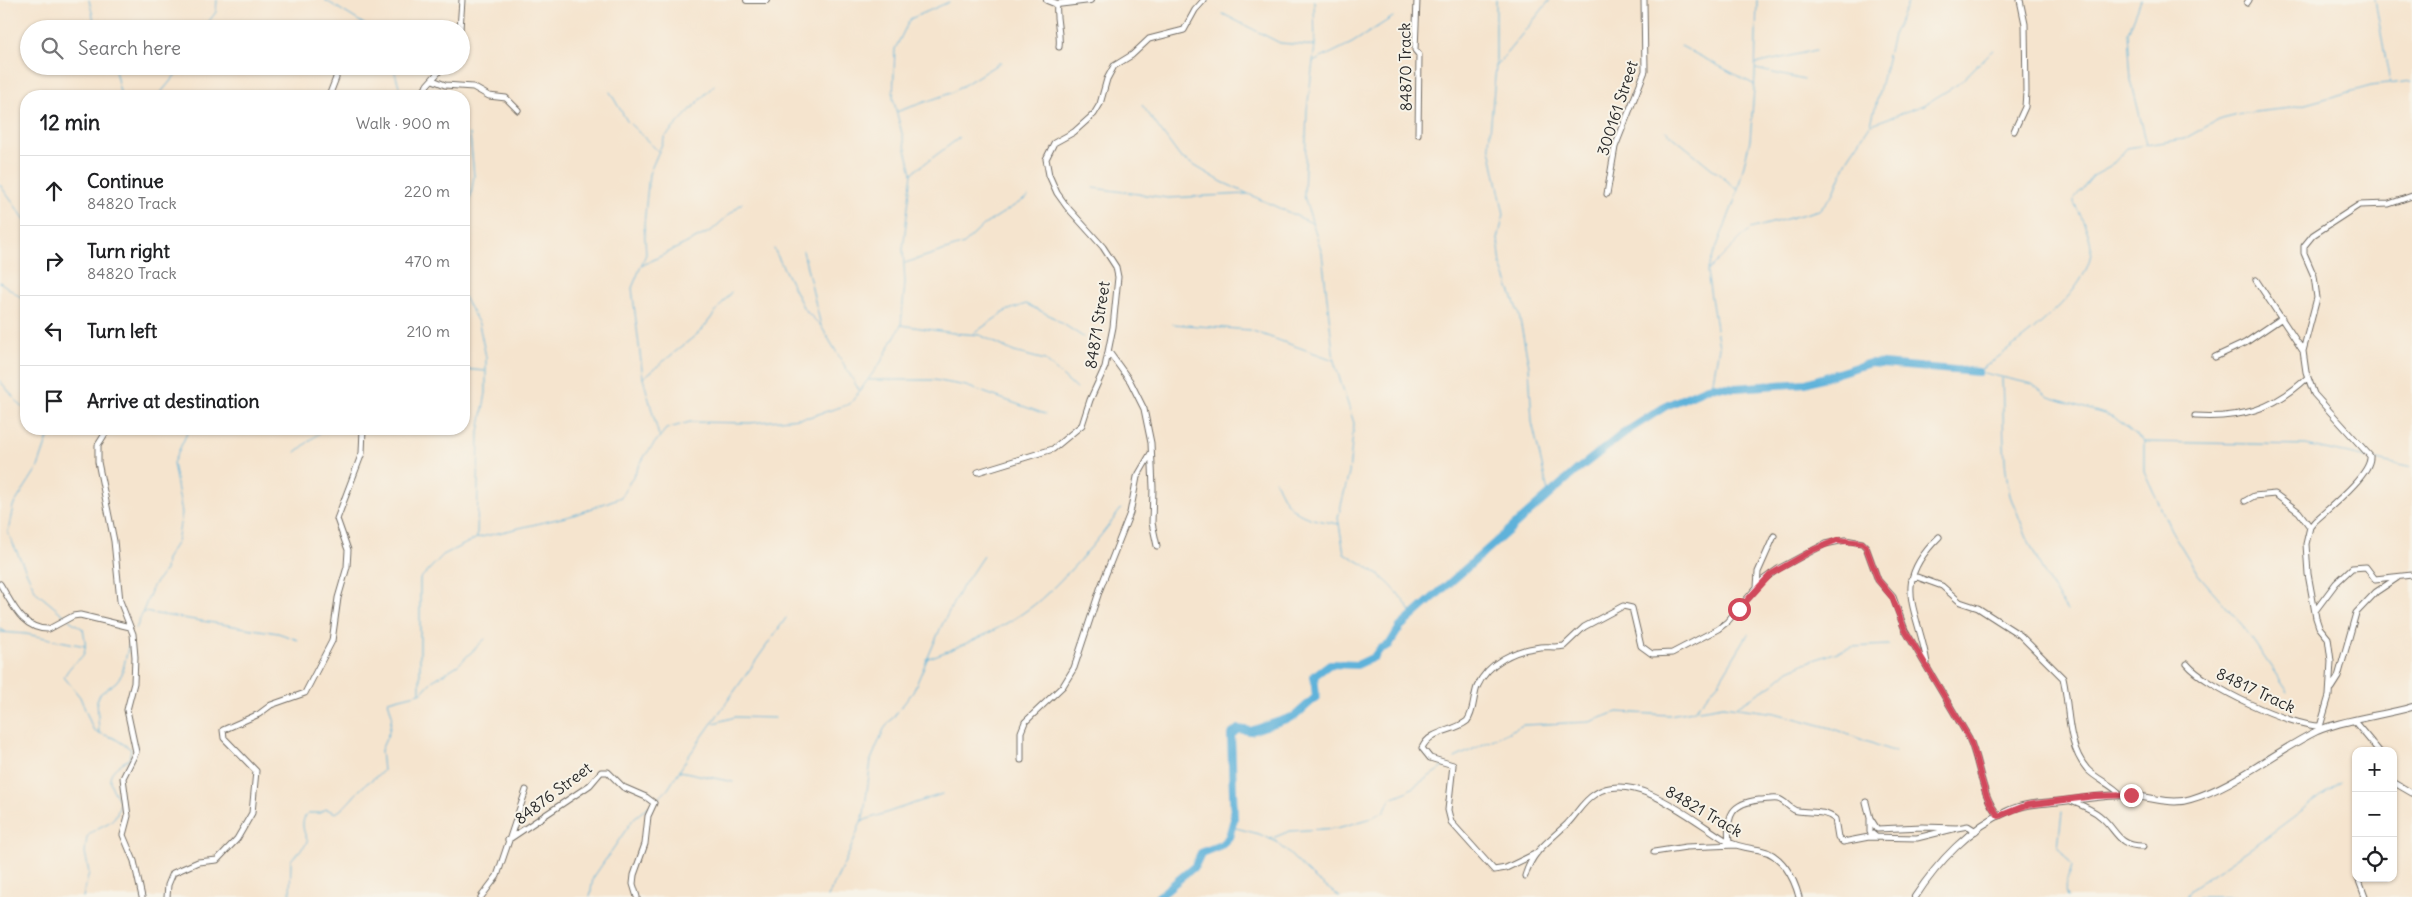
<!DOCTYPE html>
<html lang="en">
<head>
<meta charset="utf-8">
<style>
	:root { --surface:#fff; --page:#f2f2f2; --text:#202124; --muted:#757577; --line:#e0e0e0 }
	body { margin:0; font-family:Delius,sans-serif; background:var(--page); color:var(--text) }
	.controls { position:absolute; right:15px; bottom:15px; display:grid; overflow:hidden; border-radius:10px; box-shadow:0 1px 4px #0004 }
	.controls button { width:45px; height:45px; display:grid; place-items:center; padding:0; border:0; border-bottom:1px solid var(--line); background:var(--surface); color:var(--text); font:25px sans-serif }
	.stop { position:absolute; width:15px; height:15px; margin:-11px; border:4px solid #d1495b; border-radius:50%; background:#fff }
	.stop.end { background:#d1495b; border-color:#fff; box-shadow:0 1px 5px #0008 }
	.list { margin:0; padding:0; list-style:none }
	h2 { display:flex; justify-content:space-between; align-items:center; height:65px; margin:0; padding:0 20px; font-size:21px }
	h2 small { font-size:16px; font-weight:400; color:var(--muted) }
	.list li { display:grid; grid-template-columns:32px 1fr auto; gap:15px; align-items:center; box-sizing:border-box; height:70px; padding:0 20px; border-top:1px solid var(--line) }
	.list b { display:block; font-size:19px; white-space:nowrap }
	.list p { margin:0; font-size:16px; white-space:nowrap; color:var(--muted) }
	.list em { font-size:16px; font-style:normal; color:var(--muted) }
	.icon { flex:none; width:28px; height:28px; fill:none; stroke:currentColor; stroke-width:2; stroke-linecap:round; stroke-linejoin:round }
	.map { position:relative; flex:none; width:2412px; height:897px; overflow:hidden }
	.search { position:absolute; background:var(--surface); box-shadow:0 1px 4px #0004; left:20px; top:20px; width:450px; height:55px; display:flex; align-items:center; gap:12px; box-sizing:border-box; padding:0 18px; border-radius:28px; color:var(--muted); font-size:19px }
	.panel { position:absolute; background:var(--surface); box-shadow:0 1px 4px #0004; left:20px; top:90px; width:450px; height:345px; border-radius:20px }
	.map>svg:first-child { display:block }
</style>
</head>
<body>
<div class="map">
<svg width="2412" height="897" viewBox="0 0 2412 897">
	<rect width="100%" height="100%" fill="#f7f3e8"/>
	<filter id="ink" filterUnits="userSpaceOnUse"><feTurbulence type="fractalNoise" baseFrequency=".02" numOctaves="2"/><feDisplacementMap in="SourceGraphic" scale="10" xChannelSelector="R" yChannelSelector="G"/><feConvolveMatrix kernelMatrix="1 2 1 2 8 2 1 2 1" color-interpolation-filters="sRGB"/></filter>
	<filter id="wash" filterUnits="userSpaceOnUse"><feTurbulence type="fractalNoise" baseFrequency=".0096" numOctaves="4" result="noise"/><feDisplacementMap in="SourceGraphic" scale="20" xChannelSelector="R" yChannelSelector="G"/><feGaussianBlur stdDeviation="1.12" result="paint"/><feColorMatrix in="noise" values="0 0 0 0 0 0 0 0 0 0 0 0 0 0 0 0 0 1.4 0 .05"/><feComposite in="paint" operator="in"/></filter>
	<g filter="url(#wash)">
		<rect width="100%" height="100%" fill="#f5e4ce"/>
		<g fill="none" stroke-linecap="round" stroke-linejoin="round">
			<path stroke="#5fb2da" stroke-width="1" d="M89,0l7,29
				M325,0l47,29
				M1314,0l1,46 -8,64 -3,86 18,57 12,108 20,62 -5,50 -11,45 6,35c33,19 48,28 69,62
				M1496,0v66l-7,78 15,70 -6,25 3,26 18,50 10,51 3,56 17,74
				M2141,0l-13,33 3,47 16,65
				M2375,0l15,83
				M1223,14l57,29 35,3
				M203,29l13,-17 1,-12
				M1681,46l74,39
				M1313,62l39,-19 41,-26
				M1756,64l60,-14
				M1497,65l53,-65
				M114,66l7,30
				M393,66l6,20
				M1756,69l48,11
				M610,92l17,29 31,30
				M158,96l25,-30
				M1142,105l38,52 42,25 90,41
				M896,112l55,-19 50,-31
				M1872,124l52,-19 34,-21 35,-34
				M1666,131l71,58
				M912,173l47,-35
				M0,185l26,36
				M1094,188l74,10 79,-4
				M464,241l10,-65 -4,-42
				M774,249l30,60 16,16
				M803,251l18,75 38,64
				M905,263l59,-19 20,-19 44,-28
				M641,266l70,-35 31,-28
				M1708,271l42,-42 69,-19 15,-17 14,-35 23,-34 22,-89 15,-32 4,-3
				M0,282l26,19
				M464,297l15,27 7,33v36l-7,39 -2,106
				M1173,324l77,6 84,30
				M901,325l52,8 27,2 34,17 31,8 31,29
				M973,334l33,-23 20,-7 25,12 32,21
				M464,369l21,2
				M1978,372c34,-26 115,-79 113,-125 -1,-15 -12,-34 -18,-47l20,-24 17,-9 17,-19 57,-9 34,-19 28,-7 45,-5 80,-22 41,-5
				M1979,372l53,12 17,13 65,20 30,25 162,3 62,13
				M643,378l58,-47 30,-39
				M2002,379c2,37 0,75 7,112 1,7 5,14 8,21 13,35 29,68 50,99
				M869,380h65l32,6 79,28
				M0,381l21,25 5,3
				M1712,386l7,-39 -12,-75 29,-75 14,-57 5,-63 2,-77
				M51,429l-13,38 -25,39 -5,27 28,59 30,25
				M659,436l-16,-58 -11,-90 14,-34 -2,-29 5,-51 16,-37 49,-52
				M2144,442v29l27,59 27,44 45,52 45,66
				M296,452l28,-23
				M2372,459l40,9
				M1275,480c14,36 28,38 64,44
				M144,612l134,21 20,7
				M69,620l14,9c8,36 -7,24 -19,48l16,20 13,32 6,4 15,5 17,11 -2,10c-23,13 -24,20 -9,42 -4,28 -18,19 -33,36l-2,15 4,21 -6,24
				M0,629l6,3
				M136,629l17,-43 12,-16 1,-11 11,-17 5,-29 -9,-50 16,-34
				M0,632l26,2 59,12
				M926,659c37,-13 84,-33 114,-59 30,-27 58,-59 81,-91
				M421,693l11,-12 26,-16 27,-26
				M1736,707l37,-23 16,-14 16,-7 47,-16 37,-2
				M1694,711l25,-29 29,-48
				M714,723l21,-6 40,1
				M99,732l-2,-31 3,-7 16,-12 6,-8 9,-39
				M1455,758l68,-33 67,-3 27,-10 52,3 54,-9 52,7 56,15 64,24
				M680,771l53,11
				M655,802l13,-13 20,-32 98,-139
				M2062,812l-4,35 14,19 -7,24 2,7
				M862,821l80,-27
				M1232,827l27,7 18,8 37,36 26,19
				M1270,839l20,-8 47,-3 32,-9 15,-8 7,-13 15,-6 40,-27
				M290,897l1,-37 17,-18c-4,-10 -9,-20 0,-29h12l6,-4 10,4c13,-8 19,-20 30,-29 6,-5 12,-8 17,-13l-2,-21 8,-18 3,-17 -4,-14 32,-8v-114l23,-24 34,-17 97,-23 47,-18 25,-43 20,-25 24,-7 60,1 59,-6 41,-13 31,-42 20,-37 4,-42 -2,-34 9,-76 -19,-75 2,-49 15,-30 39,-17
				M590,897l3,-19 41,-60 15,-12
				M828,897l21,-44 15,-39 7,-54 13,-31 29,-37 28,-65 18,-35 24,-36
				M2186,897l4,-8 67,-45 83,-62
				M2198,897h36
				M2258,897l22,-2 13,2"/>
			<path stroke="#5fb2da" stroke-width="8" d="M1158,897l37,-31 6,-13 20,-8 8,-8 5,-18 -3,-84 7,-6 13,2 44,-15 21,-19 -2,-21 16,-12 27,1 17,-8 6,-8 9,-4 11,-18 177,-157 47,-37 42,-27 46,-20 24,2 70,-5 64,-20 108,9"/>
		</g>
	</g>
	<g filter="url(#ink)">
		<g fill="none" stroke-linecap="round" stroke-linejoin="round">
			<g stroke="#726c64" stroke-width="7">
				<path id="minor" d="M1417,0l-2,50 4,5 -1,79
					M2247,3l2,-3
					M1057,4c-2,16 4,28 2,43
					M460,29l2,-29
					M433,80l12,5 28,2 16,9 17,2 12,12
					M329,96l7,-18 -1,-12
					M422,96l5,-11 17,-19
					M2014,131l11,-24 1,-15 -1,-68 -5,-24
					M1607,194l8,-47 30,-76 -1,-71
					M2256,280l47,71 3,21 8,22 56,62c2,18 -41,52 -55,65l-5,6 -4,17 2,30 8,44 3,9 9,11 3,23 -2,35 -10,34
					M2303,351l14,-53 -3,-22 -10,-23v-7l9,-11 46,-30 30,-1 23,-8
					M1109,352l21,29 14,28 7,34 2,45 -1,35 5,23
					M2215,357l30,-14 37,-25
					M2195,416c46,3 79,-7 112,-38
					M108,429l-10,16v17l16,79 6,60 13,33 2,23 -1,26 -7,27 9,42 -13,26 5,38 -5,19 11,26 8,36
					M978,472l75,-23 29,-24 8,-25 15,-33 8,-40 5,-50 -2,-10 -13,-20 -36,-40 -10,-14 -8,-18 -3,-16 8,-16 20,-11 20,-18 6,-10 7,-25 7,-13 18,-11 17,-16 35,-9 11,-20 9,-10
					M2245,501l9,-5 21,-2 24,18 11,15
					M1911,579l6,-2 25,9 18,16 18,6 42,27 43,43c7,30 3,66 24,91 10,11 25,15 34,26
					M0,584c12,19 22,46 49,45l24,-13 7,-1 50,12
					M1757,587l1,-15 16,-36
					M2315,611l21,-28 16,-15 14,-1 9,12 37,-4
					M1927,663c-9,-56 -37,-78 12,-126
					M2187,664c19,23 103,62 133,62
					M2331,688l7,-11 18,-64 20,-21 21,-14
					M2354,721l25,30
					M1021,760v-28l4,-10 38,-36 11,-18 26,-79 30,-76 7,-36 14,-24
					M2393,782l19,11
					M2071,801c10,4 21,8 29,15 17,13 17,31 44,30
					M1866,802l4,16 7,11 45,-2 35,1 11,-2 8,5
					M1870,819v13l6,5
					M508,840l82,-55 11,-13h7l15,15 23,10 8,6 -6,13 -3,28 -11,31 -1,9 4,13
					M1729,842c-3,-27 3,-39 30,-42 6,0 13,-2 19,-1 8,2 12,11 20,12 13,2 26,-1 37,8l3,18 5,5 26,-5 48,1 40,-10
					M1654,852l32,-5 50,-2
					M1537,853l-31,15 -12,2 -43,-48 -3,-12 5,-45 -23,-7 -8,-10c9,-19 30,-15 45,-27 7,-9 6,-23 10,-34 11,-25 38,-37 63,-40 8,-1 16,1 24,-1l20,-19 39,-21 9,2 9,38 11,8 20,-1 46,-24 9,-7 37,-43 14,-10 47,-25 20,-4 17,3 4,4 12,33 15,17 12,33 64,108c11,23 12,59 30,78
					M1525,876c7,-25 24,-35 42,-52 10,-10 15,-22 28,-30 39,-26 100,28 132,47 10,6 22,7 33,9 22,4 34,28 39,47
					M2358,878l7,19
					M167,897l1,-12 5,-12 25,-11 19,-2 20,-21 15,-26 4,-42 -32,-33 -1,-8 36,-16 12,-9 34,-12 27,-52 6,-43 9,-31 1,-17 -11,-31 25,-66 1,-24
					M481,897l16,-21 29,-86"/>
			</g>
			<g stroke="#726c64" stroke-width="8">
				<path id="tertiary" d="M747,0h19
					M1047,0l10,4 33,-4
					M1915,897c22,-34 55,-70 93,-86 20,-9 42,-8 63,-11 19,-2 37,-5 56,-5 21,1 44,11 64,4 46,-14 83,-47 126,-68 27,-12 65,-15 95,-24"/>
			</g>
			<use href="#minor" stroke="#fff" stroke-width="5"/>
			<use href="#tertiary" stroke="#fff" stroke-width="6"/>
		</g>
	</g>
	<g fill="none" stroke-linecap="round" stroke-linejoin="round" filter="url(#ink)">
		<path stroke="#d1495b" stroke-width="6" d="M1739,609l32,-35 42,-24 24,-10 25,3 4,4 12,33 14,17 13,33 64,108c11,23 12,60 30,78l28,-11 67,-9 37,-1"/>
	</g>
	<g text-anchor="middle" stroke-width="4" stroke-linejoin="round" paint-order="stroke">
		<g font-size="16" fill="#2b2b2b" stroke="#f7f3e8">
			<text transform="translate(1405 67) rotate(-91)" y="6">84870 Track</text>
			<text transform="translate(1617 108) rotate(-72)" y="6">300161 Street</text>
			<text transform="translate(1097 325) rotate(-81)" y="6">84871 Street</text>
			<text transform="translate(2256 690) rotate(25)" y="6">84817 Track</text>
			<text transform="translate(553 793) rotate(-37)" y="6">84876 Street</text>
			<text transform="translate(1704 811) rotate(30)" y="6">84821 Track</text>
		</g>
	</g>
</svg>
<div class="controls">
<button>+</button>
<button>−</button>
<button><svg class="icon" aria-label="locate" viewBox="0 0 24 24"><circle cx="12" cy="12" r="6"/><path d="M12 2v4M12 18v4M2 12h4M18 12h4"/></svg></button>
</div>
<div class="stop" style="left:1739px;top:609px"></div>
<div class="stop end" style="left:2131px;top:795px"></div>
<div class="search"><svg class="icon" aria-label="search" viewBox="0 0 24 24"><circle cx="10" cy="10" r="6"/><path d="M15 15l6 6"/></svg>Search here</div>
<section class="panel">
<h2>12 min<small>Walk · 900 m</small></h2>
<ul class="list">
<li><svg class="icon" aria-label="ahead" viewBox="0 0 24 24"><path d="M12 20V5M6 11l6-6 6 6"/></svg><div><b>Continue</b><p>84820 Track</p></div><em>220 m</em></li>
<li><svg class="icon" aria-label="right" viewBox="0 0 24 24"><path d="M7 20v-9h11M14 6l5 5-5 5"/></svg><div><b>Turn right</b><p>84820 Track</p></div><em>470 m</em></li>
<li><svg class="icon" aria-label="left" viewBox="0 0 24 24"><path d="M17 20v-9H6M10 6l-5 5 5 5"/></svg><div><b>Turn left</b></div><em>210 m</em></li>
<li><svg class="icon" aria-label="arrive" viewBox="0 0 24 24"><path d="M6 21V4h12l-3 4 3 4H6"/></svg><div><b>Arrive at destination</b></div></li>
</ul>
</section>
</div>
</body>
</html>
